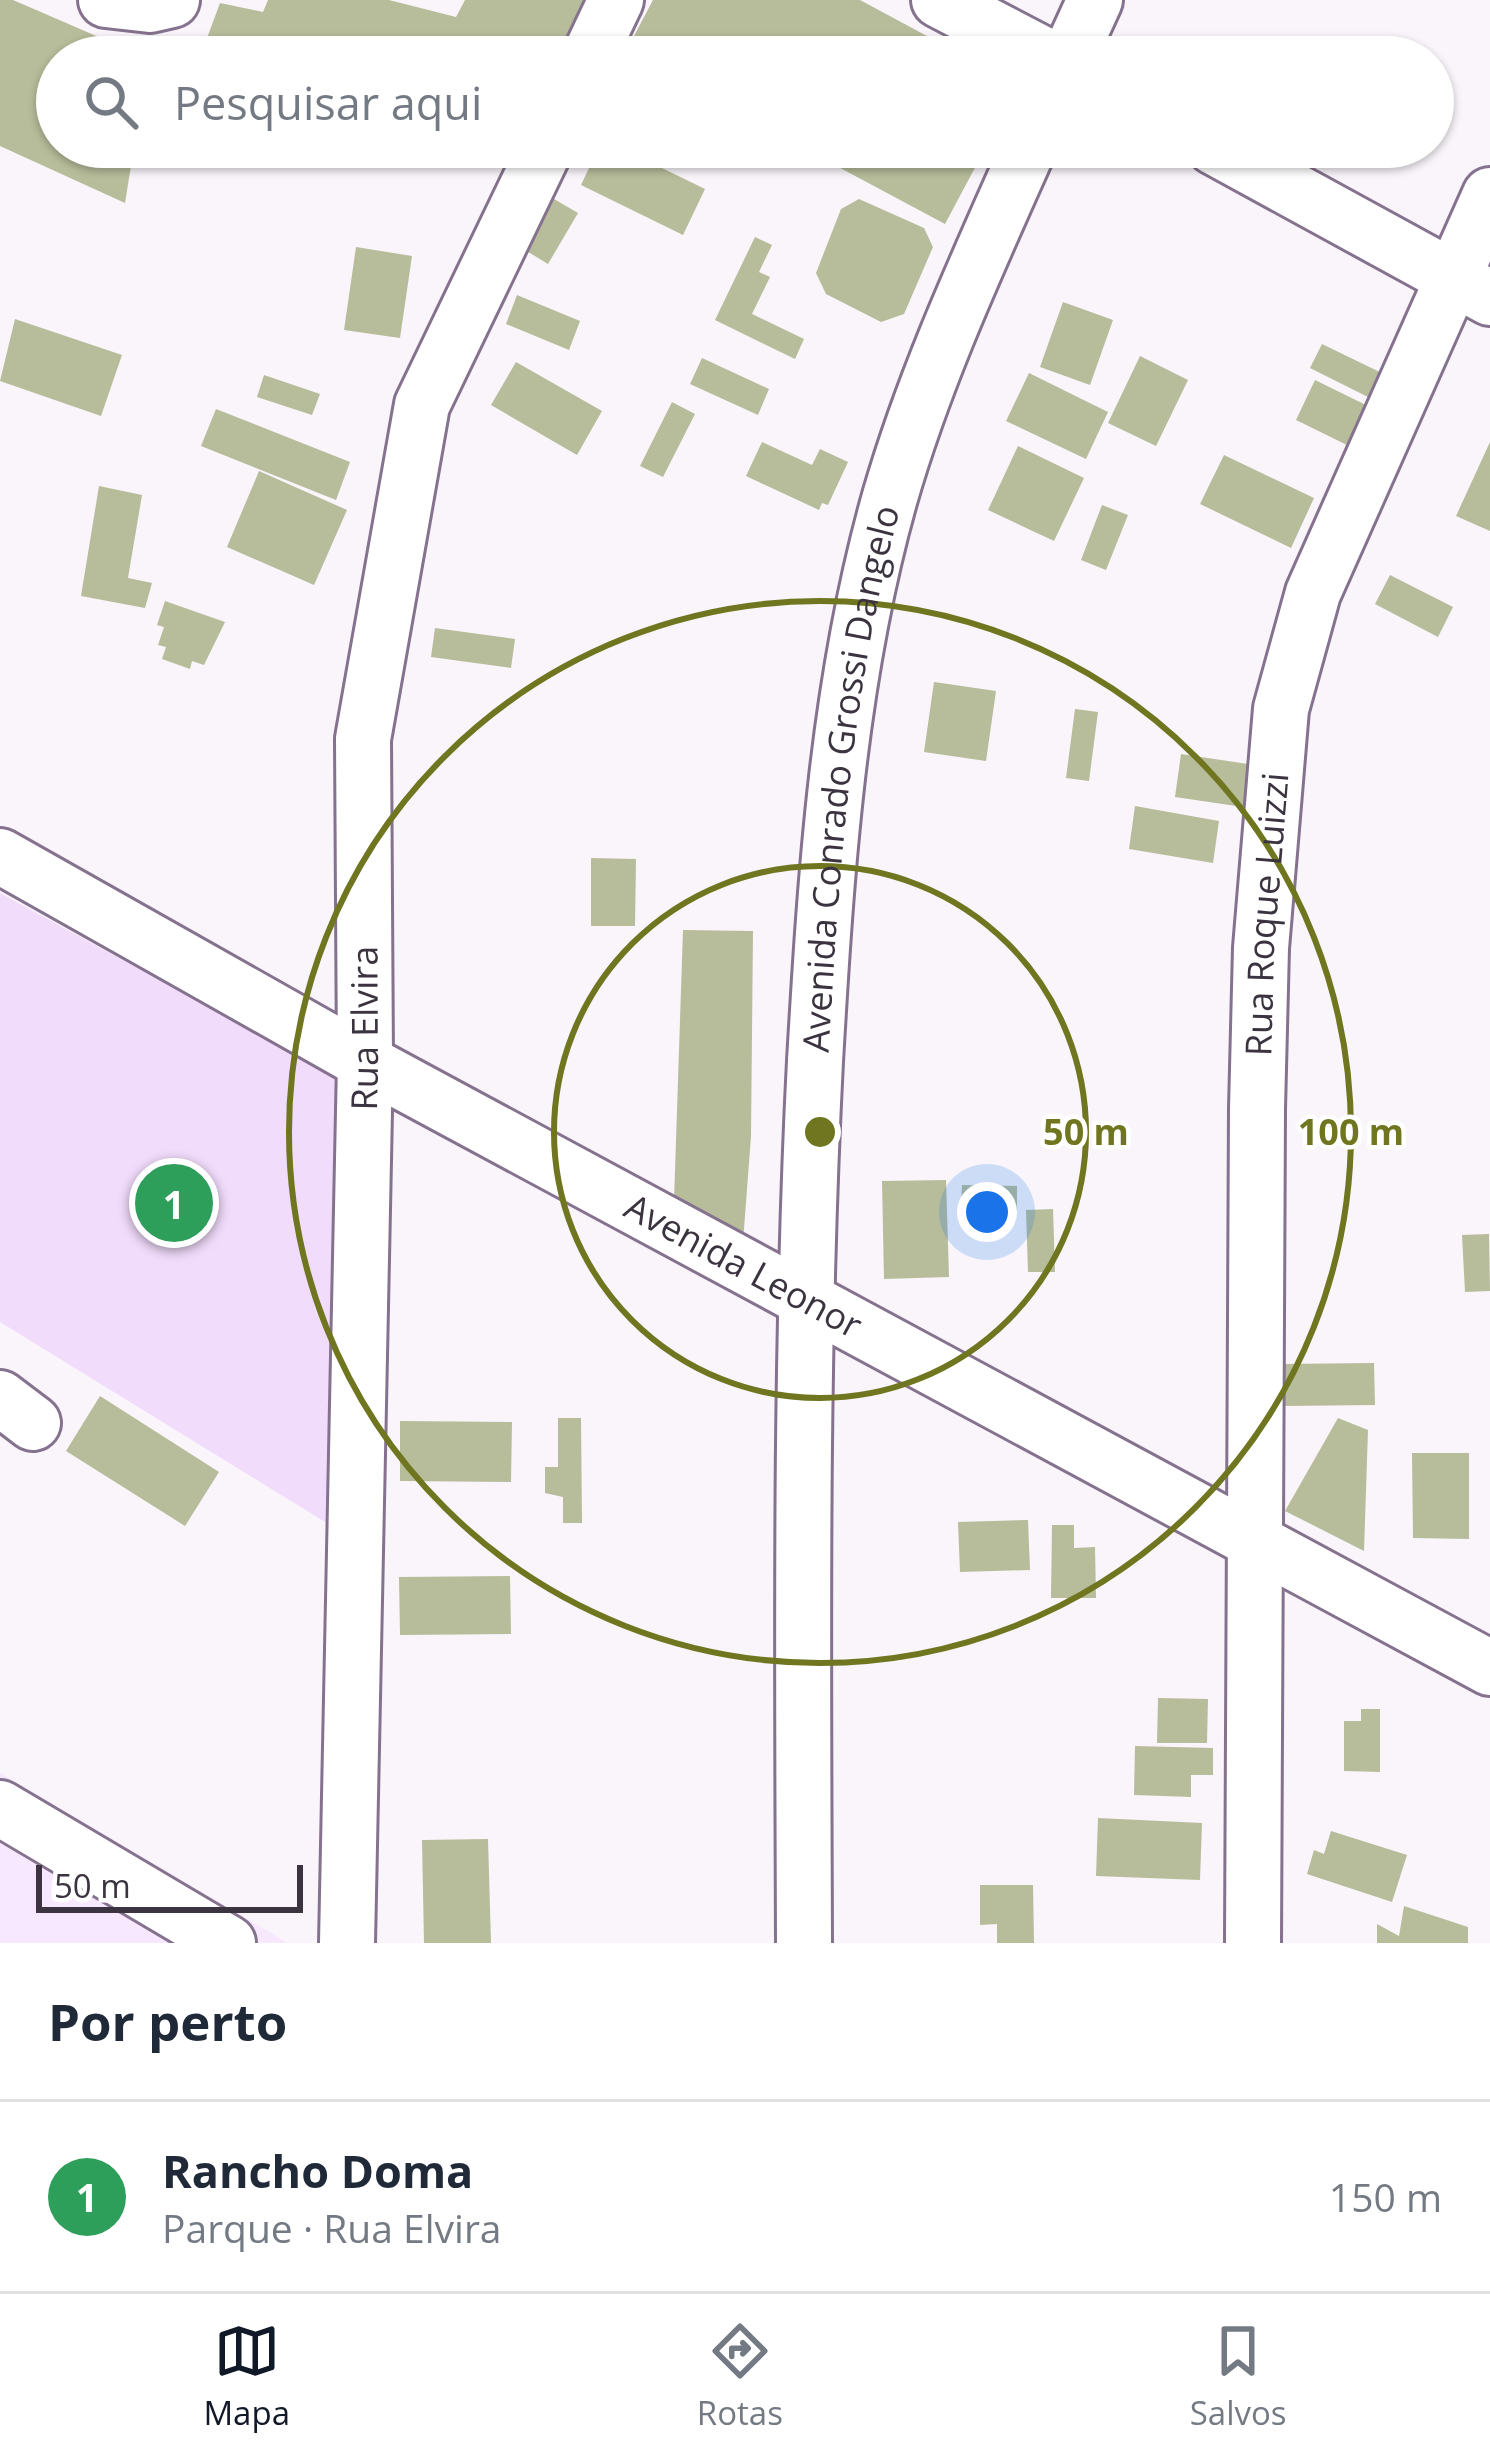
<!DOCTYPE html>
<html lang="pt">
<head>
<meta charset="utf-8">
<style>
	:root { --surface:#fff; --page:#f2f2f3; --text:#1f2937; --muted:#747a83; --line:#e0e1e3; --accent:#111827 }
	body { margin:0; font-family:"Open Sans",sans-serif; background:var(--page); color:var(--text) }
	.scale { position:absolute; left:36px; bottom:30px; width:267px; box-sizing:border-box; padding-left:12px; border:6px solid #3b333f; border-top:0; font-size:33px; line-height:42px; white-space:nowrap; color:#3b333f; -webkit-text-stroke:9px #fff; paint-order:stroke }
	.you { position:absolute; left:987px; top:1212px; width:42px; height:42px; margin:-30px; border:9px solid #fff; border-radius:50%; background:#1a73e8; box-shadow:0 0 0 18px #1a73e833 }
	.badge { display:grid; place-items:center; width:78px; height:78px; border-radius:50%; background:var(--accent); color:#fff; font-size:39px; font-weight:700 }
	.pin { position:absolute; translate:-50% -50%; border:6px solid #fff; box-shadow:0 3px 12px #0006 }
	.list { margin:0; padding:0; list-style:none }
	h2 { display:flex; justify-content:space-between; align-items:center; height:156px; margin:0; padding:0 48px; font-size:51px }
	h2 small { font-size:39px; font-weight:400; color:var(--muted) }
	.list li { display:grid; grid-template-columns:78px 1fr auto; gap:36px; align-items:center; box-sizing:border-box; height:192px; padding:0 48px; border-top:3px solid var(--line) }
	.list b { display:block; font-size:45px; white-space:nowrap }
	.list p { margin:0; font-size:39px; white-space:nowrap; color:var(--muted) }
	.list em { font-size:39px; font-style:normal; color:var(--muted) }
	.icon { flex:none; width:66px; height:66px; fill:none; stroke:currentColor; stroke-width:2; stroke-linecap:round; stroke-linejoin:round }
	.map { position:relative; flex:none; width:1490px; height:1943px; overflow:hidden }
	.search { position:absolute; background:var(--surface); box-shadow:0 3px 9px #0004; left:36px; right:36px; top:36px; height:132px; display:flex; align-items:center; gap:30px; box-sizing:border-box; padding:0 42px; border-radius:66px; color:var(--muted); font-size:45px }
	.sheet { height:348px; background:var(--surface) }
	nav { display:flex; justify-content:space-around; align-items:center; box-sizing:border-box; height:168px; border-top:3px solid var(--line); background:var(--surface); font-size:33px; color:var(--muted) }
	nav a { display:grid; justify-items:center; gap:6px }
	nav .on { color:var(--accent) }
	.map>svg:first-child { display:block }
</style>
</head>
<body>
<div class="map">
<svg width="1490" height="1943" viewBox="0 0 1490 1943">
	<rect width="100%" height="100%" fill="#f9f5fb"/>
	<path fill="#f8e8ff" d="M0,1773l288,170h-288z"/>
	<path fill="#f2dcfc" d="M0,893l349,191 -1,452 -348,-214z"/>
	<path fill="#b7bc9a" d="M0,0h13l132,57h-88v90h77l-9,56 -125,-57z
		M268,0h121l67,17 9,-17h119l-28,57h-356l20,-54 43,9z
		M653,0h207l106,57h-334l-7,-4z
		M599,147h20l86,42 -22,46 -102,-50z
		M801,147h185l-41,77z
		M554,199l24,14 -30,51 -23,-14z
		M859,199l65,29 9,19 -29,67 -23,8 -55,-28 -10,-21 25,-64z
		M755,237l17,8 -13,27 11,5 -18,37 52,25 -9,20 -80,-39z
		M356,247l56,9 -12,82 -56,-8z
		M517,295l63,26 -11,29 -63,-26z
		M1063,302l50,18 -23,65 -50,-18z
		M15,319l107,36 -21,61 -101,-35z
		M1322,344l68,33 -12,25 -68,-34z
		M1140,356l48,24 -32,66 -48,-23z
		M702,358l67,31 -11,26 -68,-31z
		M516,362l86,49 -25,44 -86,-50z
		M1029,373l79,39 -22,47 -80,-38z
		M264,375l56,19 -8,21 -55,-18z
		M1315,380l55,27 -19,40 -55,-27z
		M672,402l23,12 -32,63 -23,-11z
		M216,409l134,53 -14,38 -135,-54z
		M762,442l50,23 8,-16 28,13 -20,43 -6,-2 -3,7 -73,-34z
		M1490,442v89l-34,-15z
		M1018,446l66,32 -30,63 -66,-31z
		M1224,455l90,43 -23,50 -91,-44z
		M259,471l88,39 -33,75 -87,-38z
		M99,486l43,9 -14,83 24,5 -7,25 -64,-12z
		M1102,505l26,10 -22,55 -25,-10z
		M1390,575l63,32 -15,30 -63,-33z
		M165,601l60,21 -21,43 -12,-4 -2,8 -28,-10 4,-12 -8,-2 6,-18 -7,-2z
		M435,628l80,11 -4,29 -80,-11z
		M934,682l62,9 -10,70 -62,-9z
		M1075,709l23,3 -9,69 -23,-3z
		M1181,754l67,10 -5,43 -68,-10z
		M1135,806l84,15 -6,42 -84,-14z
		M591,858l45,1 -1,67h-44z
		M683,930l70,1 -2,205 -8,106 -69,-41z
		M946,1180l3,97 -65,2 -2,-98z
		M962,1185l55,1v25l-56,-2z
		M1053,1209l2,63h-27l-2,-62z
		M1489,1234l1,57 -25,1 -3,-57z
		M1374,1363l1,42 -92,1 -1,-42z
		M100,1396l119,76 -34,54 -119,-75z
		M558,1418h23l1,105h-19v-26l-18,-4v-26h13z
		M1338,1418l30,12 -4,121 -79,-40z
		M400,1421l112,1 -1,60 -111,-1z
		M1412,1453h57v86l-56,-1z
		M1028,1520l2,50 -70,2 -2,-50z
		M1052,1525h22v23l21,-1 1,51h-45z
		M510,1576l1,58 -111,1 -1,-58z
		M1158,1698l50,1 -1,44h-50z
		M1361,1709h19v63l-36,-1v-50h17z
		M1135,1746l78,2v27h-22v22l-57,-2z
		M1098,1818l104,5 -2,57 -104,-4z
		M1331,1831l76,24 -15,47 -85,-28 7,-24 10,4z
		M488,1839l3,104h-67l-2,-103z
		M980,1885h53l1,58h-37v-19l-17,1z
		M1404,1906l64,21v16h-91v-19l22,12z"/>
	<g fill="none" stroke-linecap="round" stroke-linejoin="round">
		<g stroke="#85728e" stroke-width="60">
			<g id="minor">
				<path d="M106,0l44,5 22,-5"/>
				<path d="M939,0l109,57"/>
				<path d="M589,57l27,-57"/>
				<path d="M1069,57l26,-57"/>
				<path d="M1214,147l276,151"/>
				<path id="s1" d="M0,856l365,206 1125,606"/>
				<path d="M0,1398l33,25"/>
				<path d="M0,1808l228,135"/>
				<path id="s2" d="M347,1943l18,-881 -2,-323 59,-334 124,-258"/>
				<path id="s3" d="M804,1943c-1,-294 -4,-588 11,-882 11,-189 23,-381 75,-564 35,-121 88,-235 139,-350"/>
				<path id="s4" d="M1253,1943l4,-834 4,-161 20,-239 32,-116 177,-398"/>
			</g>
		</g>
		<use href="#minor" stroke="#fff" stroke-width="54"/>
	</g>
	<g fill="none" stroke="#6f761f" stroke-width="6">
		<circle cx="820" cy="1132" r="266"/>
		<circle cx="820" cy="1132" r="531"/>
	</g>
	<g text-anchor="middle" stroke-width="9" stroke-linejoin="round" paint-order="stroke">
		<g font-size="36" fill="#3b333f" stroke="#fff">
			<text dy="13" stroke="none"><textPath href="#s3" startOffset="1167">Avenida Conrado Grossi Dangelo</textPath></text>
			<text dy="13" stroke="none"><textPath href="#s4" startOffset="1029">Rua Roque Luizzi</textPath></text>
			<text dy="13" stroke="none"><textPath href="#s2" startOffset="915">Rua Elvira</textPath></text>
			<text dy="13" stroke="none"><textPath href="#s1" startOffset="849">Avenida Leonor</textPath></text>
		</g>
	</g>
	<circle cx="820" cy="1132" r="18" fill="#6f761f" stroke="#fff" stroke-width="6"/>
	<g font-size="36" text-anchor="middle" font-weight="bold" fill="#6f761f" stroke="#fff" stroke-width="9" stroke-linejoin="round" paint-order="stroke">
		<text x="1086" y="1145">50 m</text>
		<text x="1351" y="1145">100 m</text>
	</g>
</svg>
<div class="scale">50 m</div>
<div class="you"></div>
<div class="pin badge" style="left:174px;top:1203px;background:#2e9e5b">1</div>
<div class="search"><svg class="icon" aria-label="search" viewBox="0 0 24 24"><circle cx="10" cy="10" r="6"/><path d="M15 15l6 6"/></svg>Pesquisar aqui</div>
</div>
<section class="sheet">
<h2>Por perto<small></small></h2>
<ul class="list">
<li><span class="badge" style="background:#2e9e5b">1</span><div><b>Rancho Doma</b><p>Parque · Rua Elvira</p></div><em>150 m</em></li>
</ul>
</section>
<nav>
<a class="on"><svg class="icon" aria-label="map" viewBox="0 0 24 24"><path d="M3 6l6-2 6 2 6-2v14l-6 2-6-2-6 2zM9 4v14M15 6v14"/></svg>Mapa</a>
<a><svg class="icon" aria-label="directions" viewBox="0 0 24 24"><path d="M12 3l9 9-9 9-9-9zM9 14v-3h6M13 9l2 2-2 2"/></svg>Rotas</a>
<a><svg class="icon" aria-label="saved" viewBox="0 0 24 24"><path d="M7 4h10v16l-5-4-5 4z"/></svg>Salvos</a>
</nav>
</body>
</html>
